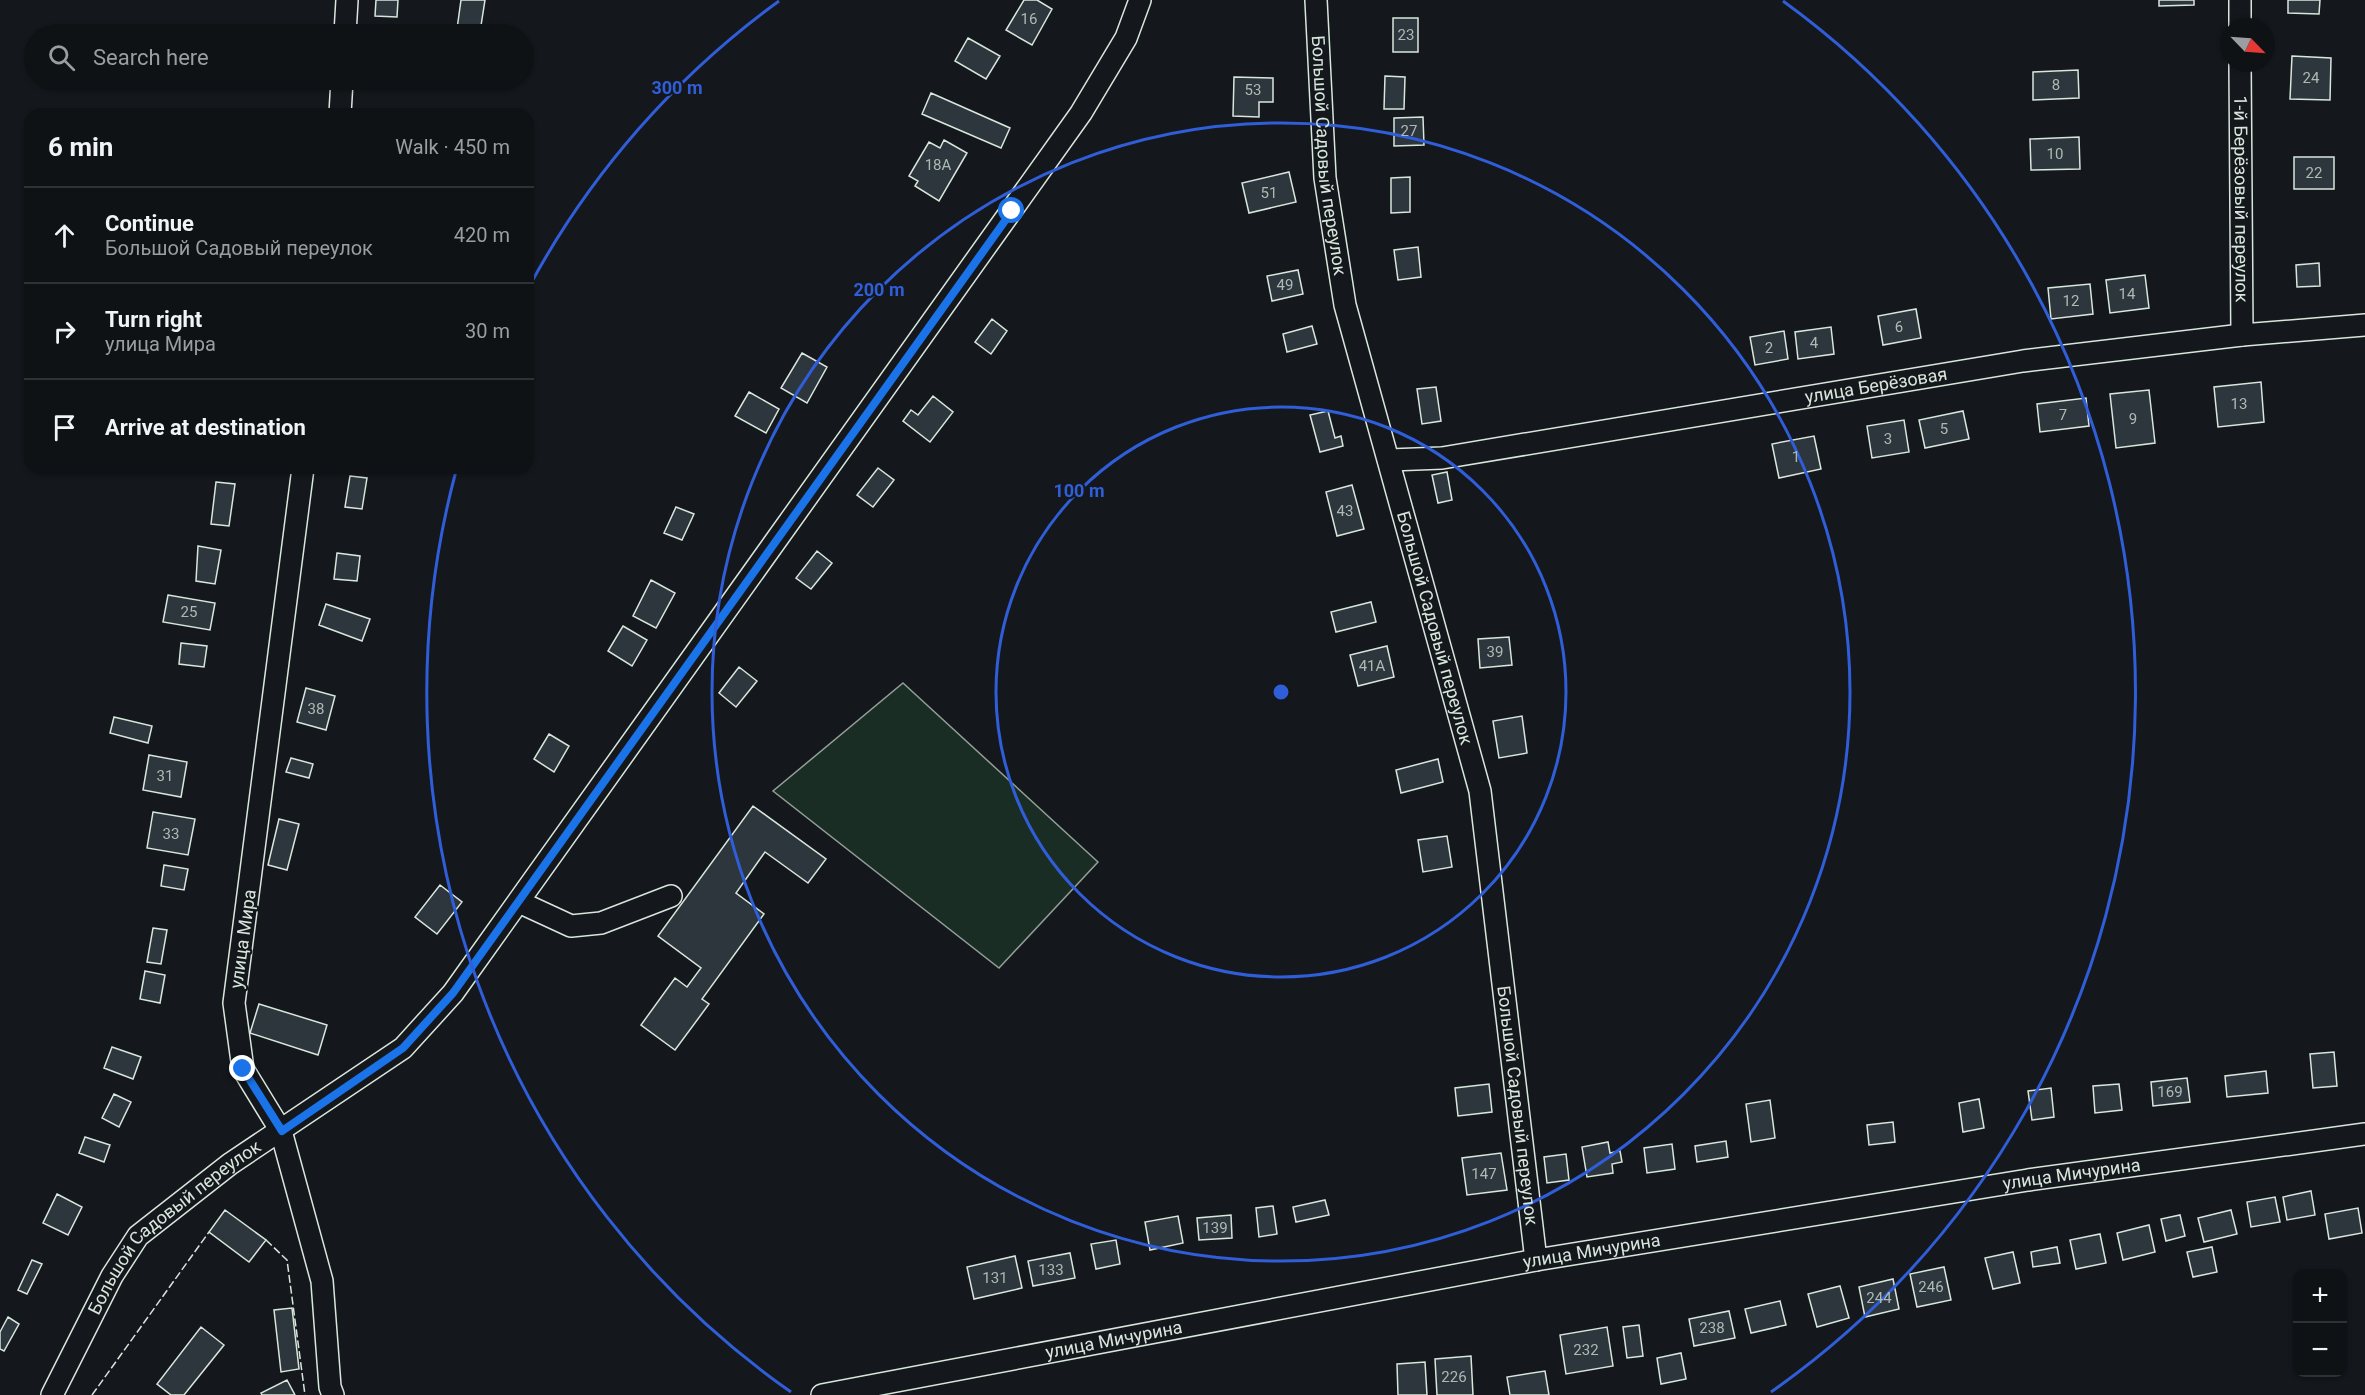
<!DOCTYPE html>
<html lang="en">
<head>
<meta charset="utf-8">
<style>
	:root { --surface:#0f1215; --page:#1d2022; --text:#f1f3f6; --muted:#9b9ea0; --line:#2f3234 }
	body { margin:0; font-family:Roboto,sans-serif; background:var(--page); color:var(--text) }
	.controls { position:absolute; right:18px; bottom:18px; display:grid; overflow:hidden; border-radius:12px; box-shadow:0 2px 4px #0004 }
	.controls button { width:54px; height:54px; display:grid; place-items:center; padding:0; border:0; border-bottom:2px solid var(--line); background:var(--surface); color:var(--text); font:30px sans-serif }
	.compass { position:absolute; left:2221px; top:18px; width:54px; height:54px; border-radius:50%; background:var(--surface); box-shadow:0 2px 4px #0004; rotate:115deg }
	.stop { position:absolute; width:18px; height:18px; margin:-14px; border:4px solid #1a73e8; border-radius:50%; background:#fff }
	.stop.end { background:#1a73e8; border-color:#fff; box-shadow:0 2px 6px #0008 }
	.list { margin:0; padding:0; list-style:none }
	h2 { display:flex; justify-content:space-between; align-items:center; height:78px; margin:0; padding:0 24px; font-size:26px }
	h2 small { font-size:20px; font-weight:400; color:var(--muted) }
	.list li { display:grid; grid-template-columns:39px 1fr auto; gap:18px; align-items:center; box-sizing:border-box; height:96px; padding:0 24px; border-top:2px solid var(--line) }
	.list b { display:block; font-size:22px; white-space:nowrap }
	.list p { margin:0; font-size:20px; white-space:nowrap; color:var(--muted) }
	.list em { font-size:20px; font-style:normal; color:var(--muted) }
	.icon { flex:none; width:33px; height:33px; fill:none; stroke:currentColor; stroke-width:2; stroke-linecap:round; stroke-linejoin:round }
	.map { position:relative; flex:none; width:2365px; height:1395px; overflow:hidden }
	.search { position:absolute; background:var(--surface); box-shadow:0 2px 4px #0004; left:24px; top:24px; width:510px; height:66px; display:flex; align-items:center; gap:15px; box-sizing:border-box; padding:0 21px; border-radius:33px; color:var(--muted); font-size:22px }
	.panel { position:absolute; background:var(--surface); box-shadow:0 2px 4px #0004; left:24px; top:108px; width:510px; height:366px; border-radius:18px }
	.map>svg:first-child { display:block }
</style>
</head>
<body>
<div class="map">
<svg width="2365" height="1395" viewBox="0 0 2365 1395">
	<rect width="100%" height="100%" fill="#14181c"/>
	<path fill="#1a2d24" stroke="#939e99" stroke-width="1.5" d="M903,683l195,179 -99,106 -226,-177z"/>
	<path fill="#2c363c" stroke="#d8e6dc" stroke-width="1.5" d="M376,0h22l-1,17 -22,-1z
		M461,0h24l-5,32 -23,-3z
		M1024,0h13l15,9 -20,36 -26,-15z
		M2159,0h35v5l-35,1z
		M2288,0h32l-1,14 -31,-1z
		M1393,18h25v34h-25z
		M213,27l47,2 -1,5h-47z
		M968,38l32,18 -14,23 -31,-18z
		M2292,56l39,2 -1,42 -40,-1z
		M2078,70l1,28 -46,2v-28z
		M1385,76l20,1 -1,32h-20z
		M1234,77l39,1v24h-14v15l-26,-1z
		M264,80h24l-1,6 -24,-2z
		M370,80h32l-1,7 -32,-3z
		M931,93l79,35 -9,20 -79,-34z
		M1423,117l1,28 -30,1v-28z
		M2079,137l1,32 -49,1 -1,-31z
		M944,140l23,13 -28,48 -24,-15 3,-5 -9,-5 20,-34 11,6z
		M2294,157h40v32h-40z
		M1289,172l7,30 -47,11 -7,-30z
		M1410,177v35l-19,1v-35z
		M1418,247l3,30 -23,3 -4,-30z
		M2319,263l1,23 -23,1 -1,-22z
		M1298,270l5,24 -31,7 -5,-25z
		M2145,275l4,33 -39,5 -4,-33z
		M2090,284l3,30 -42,5 -3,-31z
		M1916,309l5,29 -38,7 -5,-29z
		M992,319l15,12 -16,23 -16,-12z
		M1312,326l5,18 -30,8 -4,-18z
		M1831,327l3,27 -36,5 -3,-27z
		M1784,331l4,28 -33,6 -5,-28z
		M802,353l25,14 -20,36 -26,-15z
		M2261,382l3,40 -46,5 -4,-40z
		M1436,387l5,34 -19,3 -5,-35z
		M2149,390l6,53 -39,5 -6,-54z
		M749,392l30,17 -13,24 -31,-17z
		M933,396l20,16 -23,30 -27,-21 8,-11 7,5z
		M2086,398l3,28 -49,6 -3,-28z
		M1328,411l7,27 6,-2 2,10 -23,6 -10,-37z
		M1963,411l6,28 -44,9 -6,-28z
		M1904,420l5,32 -37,6 -5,-32z
		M1814,436l7,33 -42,9 -7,-34z
		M878,468l16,12 -21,27 -16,-12z
		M1447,472l5,28 -14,3 -6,-28z
		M350,476l17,2 -5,31 -17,-2z
		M216,482l19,2 -6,42 -18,-2z
		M1352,485l12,44 -27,7 -11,-44z
		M676,507l18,7 -12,26 -18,-7z
		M198,546l23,4 -6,34 -19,-3z
		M817,551l15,12 -21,26 -15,-11z
		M337,553l23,3 -3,25 -23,-2z
		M651,580l24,13 -19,35 -23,-12z
		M168,595l47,8 -5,27 -47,-8z
		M1371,602l5,20 -40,10 -5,-20z
		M326,604l44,15 -8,22 -43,-16z
		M623,626l24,14 -15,26 -24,-15z
		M1509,637l3,28 -32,3 -2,-29z
		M181,643l26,3 -3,21 -25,-3z
		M1387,646l7,31 -36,9 -8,-31z
		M739,667l18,14 -21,26 -17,-14z
		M306,688l29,8 -9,34 -29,-8z
		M1522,716l5,37 -28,5 -6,-37z
		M114,717l38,9 -4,17 -38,-10z
		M549,734l20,12 -15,26 -20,-13z
		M149,755l38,7 -6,35 -38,-7z
		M291,758l22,6 -4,14 -23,-6z
		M1438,759l5,23 -42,11 -5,-23z
		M753,806l73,53 -18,24 -43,-31 -29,41 28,21 -62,85 7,5 -34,46 -34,-25 34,-47 12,9 14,-19 -43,-32z
		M153,812l42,7 -7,36 -41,-7z
		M279,819l20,5 -12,46 -19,-5z
		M1447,836l5,31 -29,5 -5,-32z
		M164,865l24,4 -4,21 -23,-4z
		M440,885l22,17 -25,32 -22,-17z
		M153,928l14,2 -6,34 -14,-2z
		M145,971l20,4 -5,28 -20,-4z
		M259,1004l68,21 -9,30 -68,-22z
		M112,1047l29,10 -8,22 -29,-11z
		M2334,1052l3,34 -24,2 -3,-34z
		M2266,1071l2,22 -41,4 -2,-21z
		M2187,1078l3,24 -37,4 -2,-24z
		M1489,1084l3,28 -34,4 -3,-28z
		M2119,1084l3,26 -27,3 -2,-27z
		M2051,1088l3,29 -22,3 -4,-29z
		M114,1094l17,8 -12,25 -17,-9z
		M1979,1099l5,29 -21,4 -4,-29z
		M1770,1100l5,38 -24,4 -5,-38z
		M1893,1122l2,20 -26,3 -2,-20z
		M85,1137l25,8 -6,17 -25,-9z
		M1726,1141l2,16 -31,5 -2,-16z
		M1608,1142l2,11 10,-2 2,11 -10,2 1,9 -26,4 -5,-30z
		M1672,1144l3,25 -28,4 -3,-25z
		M1501,1153l6,37 -40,5 -5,-37z
		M1566,1154l3,26 -22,3 -3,-26z
		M2311,1191l4,24 -28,5 -4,-23z
		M57,1194l25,13 -14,28 -25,-12z
		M2275,1197l5,25 -29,5 -4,-25z
		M1325,1200l4,15 -33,7 -3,-15z
		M1273,1206l4,28 -18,3 -3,-29z
		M2358,1208l4,25 -33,6 -4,-25z
		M225,1210l41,30 -17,22 -40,-30z
		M2231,1210l6,24 -33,8 -6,-24z
		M1231,1215l1,23 -33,2 -2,-22z
		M2180,1215l5,21 -19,5 -5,-22z
		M1178,1216l5,27 -33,7 -5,-28z
		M2149,1225l6,27 -32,8 -6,-27z
		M2100,1234l6,29 -30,6 -6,-29z
		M1116,1240l4,24 -24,5 -5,-25z
		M2057,1247l3,16 -27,4 -2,-15z
		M2212,1247l5,25 -24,5 -6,-25z
		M2013,1252l7,31 -27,6 -8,-31z
		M1070,1253l5,25 -42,8 -5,-25z
		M1015,1256l7,32 -48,11 -7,-32z
		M32,1260l10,4 -15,30 -9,-4z
		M1944,1267l7,33 -34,7 -7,-33z
		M1893,1279l6,30 -34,8 -6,-30z
		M1840,1286l9,32 -32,9 -9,-33z
		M1780,1301l6,24 -35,8 -6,-24z
		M292,1308l7,61 -18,3 -7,-62z
		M1729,1311l6,27 -41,8 -5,-27z
		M8,1317l11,7 -15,27 -4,-2v-17z
		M1639,1325l4,31 -16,2 -4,-31z
		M201,1327l23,18 -40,50h-13l-14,-11z
		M1607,1327l6,39 -47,8 -6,-39z
		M1681,1353l5,26 -25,5 -4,-26z
		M1471,1356l2,39h-36l-2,-36z
		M1425,1362l2,33h-29l-1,-31z
		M1545,1371l4,24h-39l-3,-18z
		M287,1380l8,15h-33l-1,-2z"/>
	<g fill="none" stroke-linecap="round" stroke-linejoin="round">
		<g stroke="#d8e6dc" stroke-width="24">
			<g id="minor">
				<path id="s1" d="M1316,0l9,178 20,127 135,486 56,469"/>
				<path d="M2240,27v-27"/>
				<path d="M345,34l2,-34"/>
				<path id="s2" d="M2240,63l2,272"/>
				<path d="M340,114l2,-34"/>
				<path id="s3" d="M1390,460l52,-2 581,-97 219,-26 123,-10"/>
				<path d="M303,468l-69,535 9,66 38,62 41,150 8,106 3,8"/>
				<path d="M519,902l52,24 30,-3 70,-27"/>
				<path id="s4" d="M52,1395l60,-119 26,-40 92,-72 173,-116 50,-55 628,-880 45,-75 14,-38"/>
				<path id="s5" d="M822,1395l714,-135 492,-80 337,-46"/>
			</g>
		</g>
		<use href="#minor" stroke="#14181c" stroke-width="21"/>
		<path stroke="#d8e6dc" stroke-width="1.5" stroke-dasharray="8 3" stroke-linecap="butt" d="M266,1240l21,20 18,135
			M92,1395l117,-163"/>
	</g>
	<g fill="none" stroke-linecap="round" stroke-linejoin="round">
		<path stroke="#1a73e8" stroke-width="8" d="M243,1069l39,62 121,-83 50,-55 559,-782"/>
	</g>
	<g fill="none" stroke="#305dd8" stroke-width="3">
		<circle cx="1281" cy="692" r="285"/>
		<circle cx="1281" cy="692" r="569"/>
		<path d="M791 1392A854 854 0 0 1 456 471M530 285A854 854 0 0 1 779 1M1783 1A854 854 0 0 1 1771 1392"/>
	</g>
	<g text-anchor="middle" stroke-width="4.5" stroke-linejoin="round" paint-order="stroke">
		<g font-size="15" fill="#adbab4">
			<text x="1029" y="24">16</text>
			<text x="1406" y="40">23</text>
			<text x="2311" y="83">24</text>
			<text x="2056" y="90">8</text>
			<text x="1253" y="95">53</text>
			<text x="1409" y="136">27</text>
			<text x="2055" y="159">10</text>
			<text x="938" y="170">18А</text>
			<text x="2314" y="178">22</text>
			<text x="1269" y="198">51</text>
			<text x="1285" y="290">49</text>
			<text x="2127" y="299">14</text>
			<text x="2071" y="306">12</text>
			<text x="1899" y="332">6</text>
			<text x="1814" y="348">4</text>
			<text x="1769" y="353">2</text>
			<text x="2239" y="409">13</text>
			<text x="2063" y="420">7</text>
			<text x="2133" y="424">9</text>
			<text x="1944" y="434">5</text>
			<text x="1888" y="444">3</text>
			<text x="1796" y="462">1</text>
			<text x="1345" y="516">43</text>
			<text x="189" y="617">25</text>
			<text x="1495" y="657">39</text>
			<text x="1372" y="671">41А</text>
			<text x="316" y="714">38</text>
			<text x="165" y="781">31</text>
			<text x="171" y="839">33</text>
			<text x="2170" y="1097">169</text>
			<text x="1484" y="1179">147</text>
			<text x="1215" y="1233">139</text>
			<text x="1051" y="1275">133</text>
			<text x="995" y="1283">131</text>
			<text x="1931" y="1292">246</text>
			<text x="1879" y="1303">244</text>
			<text x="1712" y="1333">238</text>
			<text x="1586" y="1355">232</text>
			<text x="1454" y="1382">226</text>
		</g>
		<g font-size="18" fill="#d8e6dc" stroke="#14181c">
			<text dy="6" stroke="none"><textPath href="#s1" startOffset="156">Большой Садовый переулок</textPath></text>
			<text dy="6" stroke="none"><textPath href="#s2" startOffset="136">1-й Берёзовый переулок</textPath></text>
			<text dy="6" stroke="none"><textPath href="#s3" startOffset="492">улица Берёзовая</textPath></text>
			<text dy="6" stroke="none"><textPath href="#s1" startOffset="642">Большой Садовый переулок</textPath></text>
			<text transform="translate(243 939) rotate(-82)" y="6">улица Мира</text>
			<text dy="6" stroke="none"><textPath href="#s1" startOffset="1128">Большой Садовый переулок</textPath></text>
			<text dy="6" stroke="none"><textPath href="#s5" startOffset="1269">улица Мичурина</textPath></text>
			<text dy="6" stroke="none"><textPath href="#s4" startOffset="212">Большой Садовый переулок</textPath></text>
			<text dy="6" stroke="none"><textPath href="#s5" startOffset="783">улица Мичурина</textPath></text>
			<text dy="6" stroke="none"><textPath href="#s5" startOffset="297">улица Мичурина</textPath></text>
		</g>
	</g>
	<circle cx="1281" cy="692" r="9" fill="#305dd8" stroke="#14181c" stroke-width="3"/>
	<g font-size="18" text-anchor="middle" font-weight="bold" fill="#305dd8" stroke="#14181c" stroke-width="4.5" stroke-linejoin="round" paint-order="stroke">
		<text x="677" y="94">300 m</text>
		<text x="879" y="296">200 m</text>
		<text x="1079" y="497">100 m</text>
	</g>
</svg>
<div class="controls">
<button>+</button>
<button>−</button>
</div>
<svg class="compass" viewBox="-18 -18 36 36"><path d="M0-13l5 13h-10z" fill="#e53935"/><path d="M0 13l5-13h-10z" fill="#9b9ea0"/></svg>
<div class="stop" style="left:1012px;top:211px"></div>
<div class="stop end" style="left:243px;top:1069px"></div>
<div class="search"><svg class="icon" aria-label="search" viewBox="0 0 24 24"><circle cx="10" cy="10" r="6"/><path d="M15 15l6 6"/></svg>Search here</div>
<section class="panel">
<h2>6 min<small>Walk · 450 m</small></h2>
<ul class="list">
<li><svg class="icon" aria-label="ahead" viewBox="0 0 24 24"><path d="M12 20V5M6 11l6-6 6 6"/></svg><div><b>Continue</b><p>Большой Садовый переулок</p></div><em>420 m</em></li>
<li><svg class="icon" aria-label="right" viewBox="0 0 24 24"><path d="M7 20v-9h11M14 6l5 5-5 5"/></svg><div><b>Turn right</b><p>улица Мира</p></div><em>30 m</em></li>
<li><svg class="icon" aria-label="arrive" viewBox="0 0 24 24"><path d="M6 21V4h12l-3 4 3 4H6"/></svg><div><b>Arrive at destination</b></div></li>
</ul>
</section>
</div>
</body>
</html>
